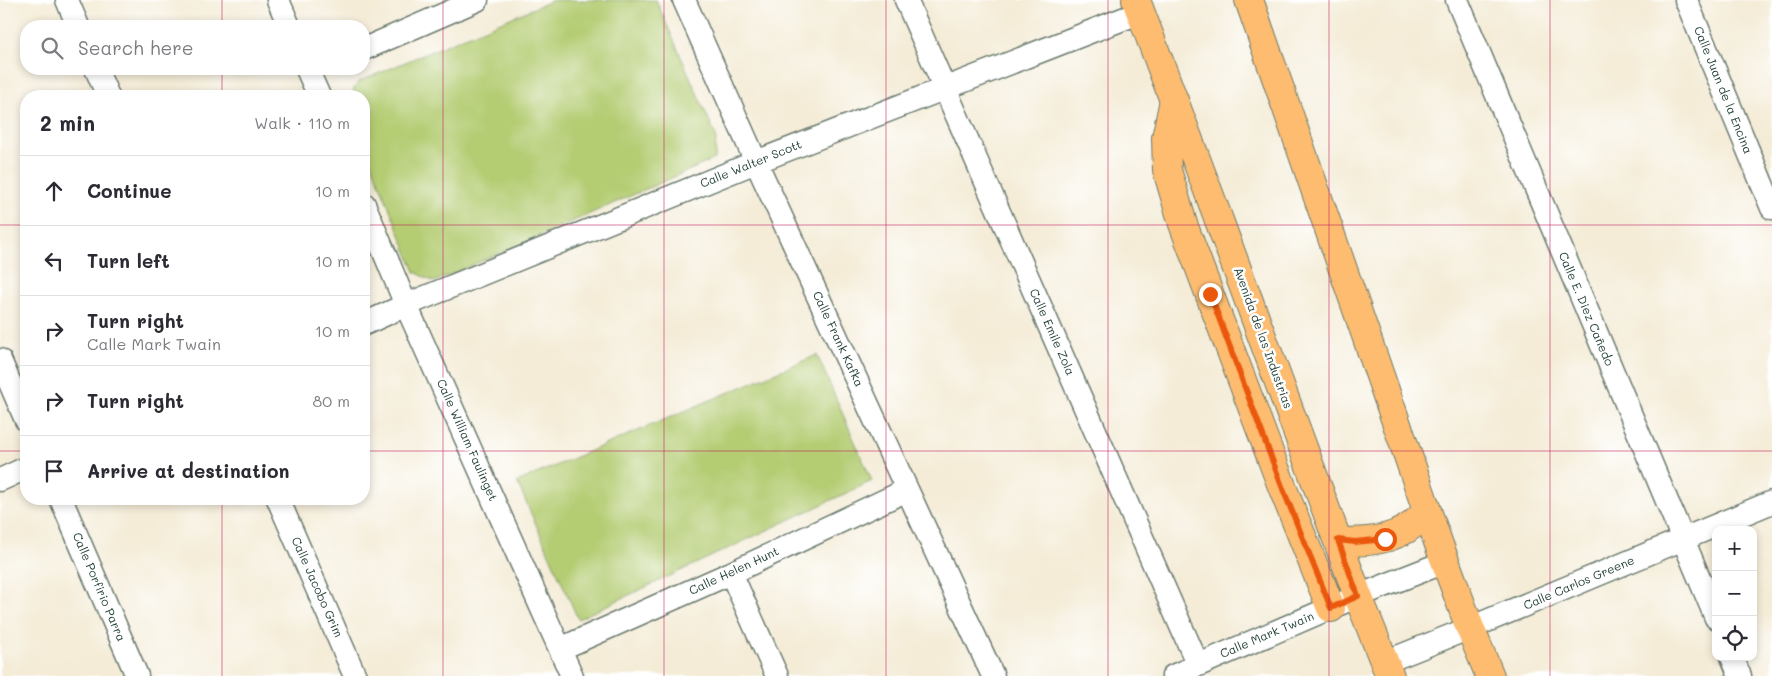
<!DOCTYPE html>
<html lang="en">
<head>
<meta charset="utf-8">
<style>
	:root { --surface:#fff; --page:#f2f2f3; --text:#2b2b33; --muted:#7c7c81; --line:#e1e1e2 }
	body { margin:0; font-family:Mali,sans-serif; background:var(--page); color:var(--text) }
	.controls { position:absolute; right:15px; bottom:15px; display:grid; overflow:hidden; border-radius:10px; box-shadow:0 2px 8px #0003 }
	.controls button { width:45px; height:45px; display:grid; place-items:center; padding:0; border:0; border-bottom:1px solid var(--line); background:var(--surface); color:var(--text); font:25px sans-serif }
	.stop { position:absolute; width:15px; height:15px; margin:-11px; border:4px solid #ea580c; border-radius:50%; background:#fff }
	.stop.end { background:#ea580c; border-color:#fff; box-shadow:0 1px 5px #0008 }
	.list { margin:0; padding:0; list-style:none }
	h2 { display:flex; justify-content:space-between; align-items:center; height:65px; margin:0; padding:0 20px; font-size:21px }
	h2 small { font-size:16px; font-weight:400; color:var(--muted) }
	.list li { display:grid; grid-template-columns:32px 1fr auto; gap:15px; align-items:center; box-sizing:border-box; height:70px; padding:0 20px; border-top:1px solid var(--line) }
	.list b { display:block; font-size:19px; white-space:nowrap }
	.list p { margin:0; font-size:16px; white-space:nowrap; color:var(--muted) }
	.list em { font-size:16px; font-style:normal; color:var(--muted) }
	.icon { flex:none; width:28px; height:28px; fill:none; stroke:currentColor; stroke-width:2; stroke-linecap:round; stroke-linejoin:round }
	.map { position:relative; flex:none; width:1772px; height:676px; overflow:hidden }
	.search { position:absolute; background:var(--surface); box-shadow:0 2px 8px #0003; left:20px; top:20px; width:350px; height:55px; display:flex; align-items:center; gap:12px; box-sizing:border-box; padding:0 18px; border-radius:20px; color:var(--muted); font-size:19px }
	.panel { position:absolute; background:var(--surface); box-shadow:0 2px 8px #0003; left:20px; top:90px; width:350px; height:415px; border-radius:20px }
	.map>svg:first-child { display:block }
</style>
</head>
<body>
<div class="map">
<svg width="1772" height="676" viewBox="0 0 1772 676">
	<rect width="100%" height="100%" fill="#fff"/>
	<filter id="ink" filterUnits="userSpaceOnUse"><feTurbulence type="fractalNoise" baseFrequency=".02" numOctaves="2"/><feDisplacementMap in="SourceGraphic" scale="10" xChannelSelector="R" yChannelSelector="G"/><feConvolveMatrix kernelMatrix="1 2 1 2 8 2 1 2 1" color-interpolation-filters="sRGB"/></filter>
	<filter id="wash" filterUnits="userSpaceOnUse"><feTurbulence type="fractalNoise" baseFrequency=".0096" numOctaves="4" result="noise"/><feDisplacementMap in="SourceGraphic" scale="20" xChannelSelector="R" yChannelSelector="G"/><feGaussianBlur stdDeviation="1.12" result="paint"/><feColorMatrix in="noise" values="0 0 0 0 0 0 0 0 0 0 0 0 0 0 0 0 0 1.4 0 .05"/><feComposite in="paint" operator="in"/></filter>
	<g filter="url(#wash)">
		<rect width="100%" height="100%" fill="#f4ecd7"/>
		<path fill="#b4cc72" stroke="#6a8453" d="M553,0h103l60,136 -1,23 -281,123 -19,-10 -51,-127v-49h-14l8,-14z
			M817,355l55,126 -294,138 -61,-137z"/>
	</g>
	<g filter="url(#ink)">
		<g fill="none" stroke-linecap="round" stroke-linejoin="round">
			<g stroke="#6a7a6d" stroke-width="25">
				<path id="street" d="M67,0l11,26
					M278,0l11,26
					M684,0l72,162 237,514
					M906,0l292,665
					M1457,0l259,618
					M1686,0l86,208
					M364,49l113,-49
					M96,69l12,27
					M307,69l12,27
					M364,204l42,101 166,371
					M364,324l42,-19 350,-143 385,-150
					M0,360l26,60
					M0,480l26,-12
					M61,499l76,177
					M278,499l77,177
					M731,573l46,103
					M560,649l171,-76 176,-83
					M1732,657l8,19
					M1385,662l85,-34 302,-126
					M1173,676l185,-80 87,-34"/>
			</g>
			<g stroke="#6a7a6d" stroke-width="30">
				<path id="primary" d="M1136,0l74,196 148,400 32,80
					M1249,0l189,542 32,86 20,48
					M1174,100l-8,38 1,32 16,54 100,265 48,119
					M1338,541c34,3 68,-2 89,-31"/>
			</g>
			<use href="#street" stroke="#fff" stroke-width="22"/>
			<use href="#primary" stroke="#fdbc70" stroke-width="28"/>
		</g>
	</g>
	<g fill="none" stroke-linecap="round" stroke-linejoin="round" filter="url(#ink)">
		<path stroke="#ea580c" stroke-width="6" d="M1210,294l73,195 48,119 27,-12 -20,-56 17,2 30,-3"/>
	</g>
	<path fill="none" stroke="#c2185b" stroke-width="1" stroke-opacity="0.55" d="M222,0v26M443,0v676M664,0v676M886,0v676M1108,0v676M1329,0v676M1550,0v676M222,69v27M0,225h26M364,225h1408M0,451h26M364,451h1408M222,499v177"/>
	<g text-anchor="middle" stroke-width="5" stroke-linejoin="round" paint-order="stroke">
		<g font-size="12" fill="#1f3d34" stroke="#fff">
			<text transform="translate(1723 90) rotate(68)" y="4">Calle Juan de la Encina</text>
			<text transform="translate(751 164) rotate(-22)" y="4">Calle Walter Scott</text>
			<text transform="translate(1586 309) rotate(67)" y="4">Calle E. Diez Cañedo</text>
			<text transform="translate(1052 332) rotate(66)" y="4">Calle Emile Zola</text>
			<text transform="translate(1263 338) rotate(70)" y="4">Avenida de las Industrias</text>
			<text transform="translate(838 339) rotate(65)" y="4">Calle Frank Kafka</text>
			<text transform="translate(467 440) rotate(66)" y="4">Calle William Faulinget</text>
			<text transform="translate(734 571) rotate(-25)" y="4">Calle Helen Hunt</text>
			<text transform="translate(1579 583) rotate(-23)" y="4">Calle Carlos Greene</text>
			<text transform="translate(99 587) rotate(67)" y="4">Calle Porfirio Parra</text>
			<text transform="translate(317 587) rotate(66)" y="4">Calle Jacobo Grim</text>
			<text transform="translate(1267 635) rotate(-23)" y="4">Calle Mark Twain</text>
		</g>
	</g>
</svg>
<div class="controls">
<button>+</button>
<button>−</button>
<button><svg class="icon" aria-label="locate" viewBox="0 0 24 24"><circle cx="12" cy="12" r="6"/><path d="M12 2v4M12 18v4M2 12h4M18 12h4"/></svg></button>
</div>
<div class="stop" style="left:1385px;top:539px"></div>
<div class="stop end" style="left:1210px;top:294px"></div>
<div class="search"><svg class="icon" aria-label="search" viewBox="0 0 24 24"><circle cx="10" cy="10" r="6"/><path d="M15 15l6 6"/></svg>Search here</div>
<section class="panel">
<h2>2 min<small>Walk · 110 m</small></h2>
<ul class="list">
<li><svg class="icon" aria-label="ahead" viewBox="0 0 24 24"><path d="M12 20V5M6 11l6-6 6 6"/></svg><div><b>Continue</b></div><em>10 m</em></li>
<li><svg class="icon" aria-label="left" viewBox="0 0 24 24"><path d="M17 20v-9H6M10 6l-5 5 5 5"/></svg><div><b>Turn left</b></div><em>10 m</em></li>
<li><svg class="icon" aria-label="right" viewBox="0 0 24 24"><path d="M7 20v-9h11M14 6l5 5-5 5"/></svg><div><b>Turn right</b><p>Calle Mark Twain</p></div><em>10 m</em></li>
<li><svg class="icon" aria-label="right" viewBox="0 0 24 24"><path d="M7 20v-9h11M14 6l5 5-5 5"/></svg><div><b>Turn right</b></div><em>80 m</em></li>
<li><svg class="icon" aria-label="arrive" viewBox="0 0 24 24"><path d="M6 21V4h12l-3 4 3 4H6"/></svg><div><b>Arrive at destination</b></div></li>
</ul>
</section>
</div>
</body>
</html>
